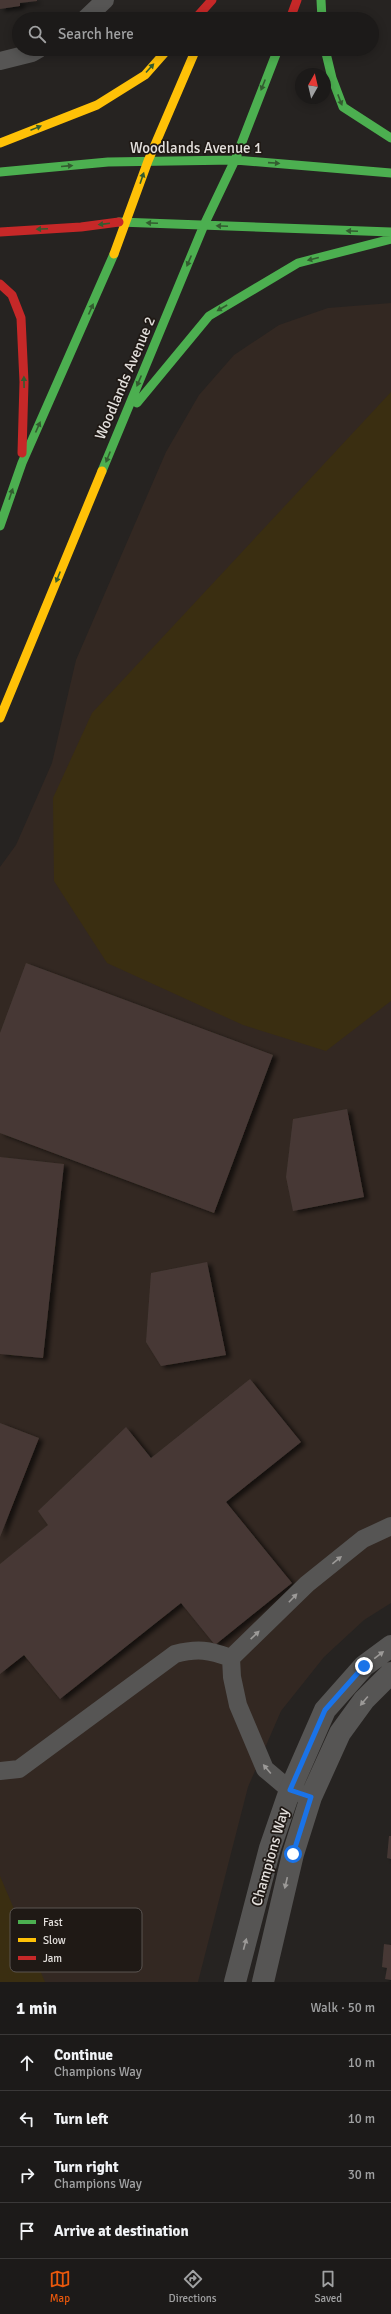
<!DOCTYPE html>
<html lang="en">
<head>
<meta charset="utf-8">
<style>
	:root { --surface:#1c1a19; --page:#252322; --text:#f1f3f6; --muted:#a0a1a2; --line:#3a3838; --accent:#ea580c }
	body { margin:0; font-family:Signika,sans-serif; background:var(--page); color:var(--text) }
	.compass { position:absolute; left:295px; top:68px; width:36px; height:36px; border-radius:50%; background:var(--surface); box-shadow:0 2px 10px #0003; rotate:8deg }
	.stop { position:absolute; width:12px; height:12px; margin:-9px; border:3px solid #1a73e8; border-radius:50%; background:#fff }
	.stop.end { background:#1a73e8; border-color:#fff; box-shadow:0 1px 4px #0008 }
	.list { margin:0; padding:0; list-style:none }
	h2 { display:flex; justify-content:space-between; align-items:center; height:52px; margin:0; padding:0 16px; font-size:17px }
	h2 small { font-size:13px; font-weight:400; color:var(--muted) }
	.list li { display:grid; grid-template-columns:26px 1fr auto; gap:12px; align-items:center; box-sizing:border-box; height:56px; padding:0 16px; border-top:1px solid var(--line) }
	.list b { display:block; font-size:15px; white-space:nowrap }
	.list p { margin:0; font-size:13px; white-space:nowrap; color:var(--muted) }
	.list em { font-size:13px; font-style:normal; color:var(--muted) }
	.icon { flex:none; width:22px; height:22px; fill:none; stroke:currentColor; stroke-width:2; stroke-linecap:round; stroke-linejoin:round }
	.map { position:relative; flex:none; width:391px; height:1982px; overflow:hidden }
	.search { position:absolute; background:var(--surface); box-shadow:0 2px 10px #0003; left:12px; right:12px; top:12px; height:44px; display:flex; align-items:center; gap:10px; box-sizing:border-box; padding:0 14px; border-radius:22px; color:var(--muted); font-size:15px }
	.sheet { height:276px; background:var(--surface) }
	nav { display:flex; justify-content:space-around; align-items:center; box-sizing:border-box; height:56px; border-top:1px solid var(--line); background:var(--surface); font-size:11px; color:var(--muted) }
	nav a { display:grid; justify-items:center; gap:2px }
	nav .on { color:var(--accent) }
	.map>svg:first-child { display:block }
</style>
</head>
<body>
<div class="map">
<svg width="391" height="1982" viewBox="0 0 391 1982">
	<defs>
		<filter id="shadow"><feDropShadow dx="4.5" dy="2.5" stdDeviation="2" flood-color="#0009"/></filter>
	</defs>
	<rect width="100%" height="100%" fill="#262321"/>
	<path fill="#332822" d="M391,303v1300l-27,17 -40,37 -43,54 -33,76 -50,195h-198v-1115l16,-22 36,-82 24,-103 90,-208 33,-57 35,-40 45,-30 49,-17z"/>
	<path fill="#3a2e11" d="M391,392v609l-65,50 -83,-26 -136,-62 -53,-82 -1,-83 39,-85z
		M0,1876l45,106h-45z"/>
	<path fill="#463935" filter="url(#shadow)" d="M0,0h37v1l-17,2v3l-20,3z
		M26,963l247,92 -59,158 -214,-80v-100z
		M347,1109l17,88 -71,14 -7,-34 7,-58z
		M0,1157l64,7 -21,194 -43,-4z
		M207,1262l19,93 -65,11 -15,-24 5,-69z
		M250,1379l51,63 -75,60 66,81 -77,62 -34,-42 -121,96 -36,-44 -24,19v-110l48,-39 -10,-14 88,-84 25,31z
		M0,1423l39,15 -39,99z
		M389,1836h2v23l-4,-1z
		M384,1944l7,1v35l-6,-1 2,-11 -5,-1z"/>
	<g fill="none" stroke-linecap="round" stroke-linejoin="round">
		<path stroke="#565554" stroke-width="18" d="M85,19l20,-19
			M0,61l32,-8 7,-4
			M0,1771l19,-2 156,-115c23,-6 34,-4 56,4
			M302,1794l-12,-4 -25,-21 -27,-64 -6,-28 -1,-19 76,-74 56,-45 28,-13"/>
		<path stroke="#565554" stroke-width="22" d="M235,1982l35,-134 20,-58 35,-80 39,-44 27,-20
			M263,1982l30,-128 18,-57 29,-64 24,-33 27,-27"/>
		<path stroke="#4caf50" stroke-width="9" d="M321,0l1,19
			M325,49l7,29 11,29 48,31
			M0,172l108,-10 127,-2 156,13
			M119,222l272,10
			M137,403l72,-87 89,-53 93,-24
			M102,471l102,-246 31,-65 43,-111
			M0,526l22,-63 92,-209"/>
		<path stroke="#ffc107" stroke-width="9" d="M0,143l97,-38 48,-30 23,-26
			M114,254l34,-93 48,-112
			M0,718l102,-247"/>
		<path stroke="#c62828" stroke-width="9" d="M195,19l17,-19
			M290,19l7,-19
			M0,232l81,-5 38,-5
			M0,284l12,11 9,23 3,64 -2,71"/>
	</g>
	<defs><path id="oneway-solid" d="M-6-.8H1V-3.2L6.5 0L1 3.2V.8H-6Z"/></defs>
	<g fill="#335c30">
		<use href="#oneway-solid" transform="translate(150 68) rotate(-48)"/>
		<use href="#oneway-solid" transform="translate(263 85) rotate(112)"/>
		<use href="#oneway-solid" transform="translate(340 100) rotate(69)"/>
		<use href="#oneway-solid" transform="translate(36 128) rotate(-22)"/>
		<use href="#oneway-solid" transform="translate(274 163) rotate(4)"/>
		<use href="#oneway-solid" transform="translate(67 166) rotate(-5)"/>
		<use href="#oneway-solid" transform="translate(142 178) rotate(-71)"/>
		<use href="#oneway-solid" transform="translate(152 223) rotate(-177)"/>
		<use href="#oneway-solid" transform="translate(104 224) rotate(173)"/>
		<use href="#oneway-solid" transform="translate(222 226) rotate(-177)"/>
		<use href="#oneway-solid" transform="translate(42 229) rotate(177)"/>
		<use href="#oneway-solid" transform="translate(352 231) rotate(-178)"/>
		<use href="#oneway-solid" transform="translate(313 259) rotate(166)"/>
		<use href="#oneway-solid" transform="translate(189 261) rotate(113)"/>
		<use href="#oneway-solid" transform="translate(222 308) rotate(150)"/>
		<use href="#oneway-solid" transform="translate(91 309) rotate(-66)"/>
		<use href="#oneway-solid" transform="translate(139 381) rotate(113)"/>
		<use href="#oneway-solid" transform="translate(24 382) rotate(-91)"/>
		<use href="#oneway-solid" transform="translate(38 427) rotate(-66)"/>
		<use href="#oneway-solid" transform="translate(108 457) rotate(112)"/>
		<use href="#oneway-solid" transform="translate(11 494) rotate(-71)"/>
		<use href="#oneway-solid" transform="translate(58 577) rotate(112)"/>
	</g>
	<g fill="#9c9a98">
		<use href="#oneway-solid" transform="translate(337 1560) rotate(-39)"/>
		<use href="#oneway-solid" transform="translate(293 1598) rotate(-46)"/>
		<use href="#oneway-solid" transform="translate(255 1635) rotate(-43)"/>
		<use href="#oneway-solid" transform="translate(379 1655) rotate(-37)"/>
		<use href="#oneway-solid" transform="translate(364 1701) rotate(130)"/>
		<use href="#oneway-solid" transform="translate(267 1769) rotate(-130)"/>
		<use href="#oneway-solid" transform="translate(286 1883) rotate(103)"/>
		<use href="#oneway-solid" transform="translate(245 1944) rotate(-75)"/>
	</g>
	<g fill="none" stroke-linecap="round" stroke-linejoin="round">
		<path stroke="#1a73e8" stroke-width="5" d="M293,1854l18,-57 -21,-7 35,-80 39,-44"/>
	</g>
	<g text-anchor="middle" stroke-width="3.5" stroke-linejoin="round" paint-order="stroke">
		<g font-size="15" fill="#e3dfdc" stroke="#1f1915">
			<text x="196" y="153">Woodlands Avenue 1</text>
			<text transform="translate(125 378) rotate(-67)" y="5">Woodlands Avenue 2</text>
			<text transform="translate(270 1857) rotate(-74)" y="5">Champions Way</text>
		</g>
	</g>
	<rect x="10" y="1908" width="132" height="64" rx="6" fill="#1f1915" stroke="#5a5451" stroke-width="1"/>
	<rect x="18" y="1920" width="18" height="4" fill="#4caf50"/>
	<rect x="18" y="1938" width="18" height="4" fill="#ffc107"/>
	<rect x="18" y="1956" width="18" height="4" fill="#c62828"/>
	<g font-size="11" fill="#e3dfdc">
		<text x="43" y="1926">Fast</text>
		<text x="43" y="1944">Slow</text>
		<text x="43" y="1962">Jam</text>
	</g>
</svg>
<svg class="compass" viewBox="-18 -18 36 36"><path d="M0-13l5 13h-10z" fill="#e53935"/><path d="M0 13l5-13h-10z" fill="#a0a1a2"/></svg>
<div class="stop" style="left:293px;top:1854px"></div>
<div class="stop end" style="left:364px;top:1666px"></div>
<div class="search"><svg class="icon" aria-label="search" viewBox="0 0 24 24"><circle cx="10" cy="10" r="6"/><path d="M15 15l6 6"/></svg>Search here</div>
</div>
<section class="sheet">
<h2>1 min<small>Walk · 50 m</small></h2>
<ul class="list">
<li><svg class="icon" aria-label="ahead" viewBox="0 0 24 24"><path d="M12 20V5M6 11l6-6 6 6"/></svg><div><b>Continue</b><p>Champions Way</p></div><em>10 m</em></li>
<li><svg class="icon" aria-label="left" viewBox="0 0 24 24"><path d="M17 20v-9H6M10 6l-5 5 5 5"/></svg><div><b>Turn left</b></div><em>10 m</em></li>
<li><svg class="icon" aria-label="right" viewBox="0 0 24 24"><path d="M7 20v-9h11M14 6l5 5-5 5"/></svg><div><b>Turn right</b><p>Champions Way</p></div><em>30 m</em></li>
<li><svg class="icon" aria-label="arrive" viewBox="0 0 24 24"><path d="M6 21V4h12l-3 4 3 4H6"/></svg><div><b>Arrive at destination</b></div></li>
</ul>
</section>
<nav>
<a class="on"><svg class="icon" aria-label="map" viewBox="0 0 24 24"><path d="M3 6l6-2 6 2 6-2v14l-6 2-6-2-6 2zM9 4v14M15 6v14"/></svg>Map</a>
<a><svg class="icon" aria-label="directions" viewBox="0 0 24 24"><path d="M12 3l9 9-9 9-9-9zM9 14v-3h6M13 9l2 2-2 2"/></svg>Directions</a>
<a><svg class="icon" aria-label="saved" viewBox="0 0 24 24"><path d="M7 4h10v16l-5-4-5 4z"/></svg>Saved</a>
</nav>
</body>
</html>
